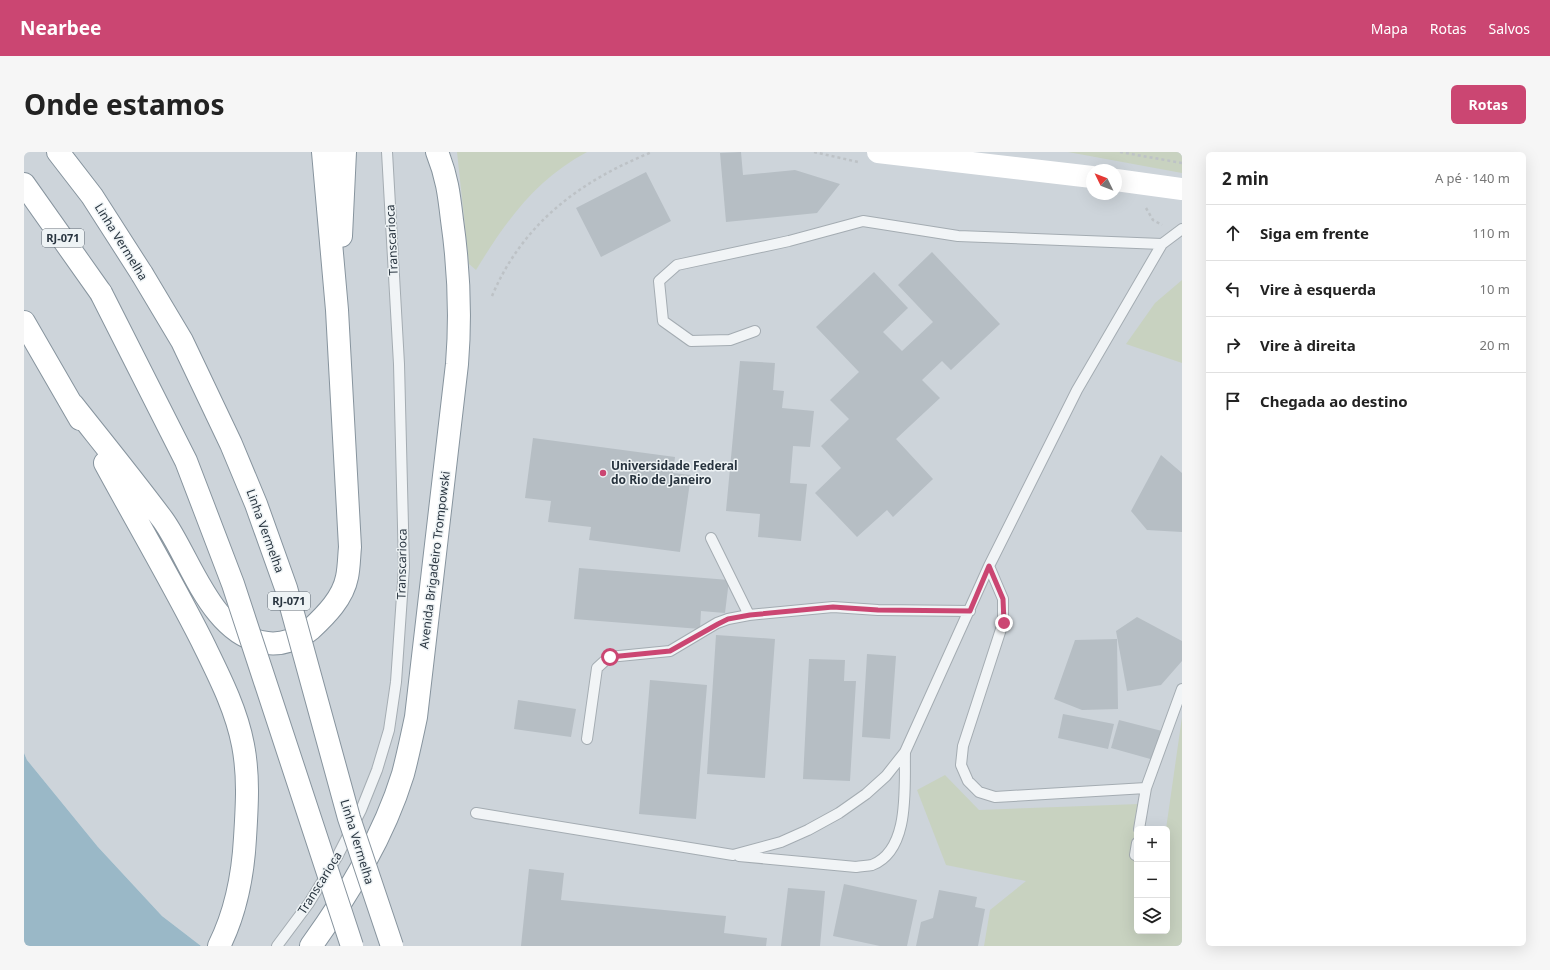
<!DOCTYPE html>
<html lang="pt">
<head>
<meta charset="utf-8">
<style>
	:root { --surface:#fff; --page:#f6f6f6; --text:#222; --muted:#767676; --line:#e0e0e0; --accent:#cb4672 }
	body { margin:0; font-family:"Noto Sans",sans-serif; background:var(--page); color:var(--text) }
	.controls { position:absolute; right:12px; bottom:12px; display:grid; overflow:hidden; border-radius:6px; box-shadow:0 4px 16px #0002 }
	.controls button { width:36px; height:36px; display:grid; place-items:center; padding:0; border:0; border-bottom:1px solid var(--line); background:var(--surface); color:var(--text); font:20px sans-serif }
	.compass { position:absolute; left:1062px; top:12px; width:36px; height:36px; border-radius:50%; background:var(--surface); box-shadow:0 4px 16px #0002; rotate:313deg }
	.stop { position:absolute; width:12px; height:12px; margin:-9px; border:3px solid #cb4672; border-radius:50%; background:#fff }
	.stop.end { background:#cb4672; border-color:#fff; box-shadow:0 1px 4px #0008 }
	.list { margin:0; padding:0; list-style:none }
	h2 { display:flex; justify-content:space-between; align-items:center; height:52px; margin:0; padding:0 16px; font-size:17px }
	h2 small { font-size:13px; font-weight:400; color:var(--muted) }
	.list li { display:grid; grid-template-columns:26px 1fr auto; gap:12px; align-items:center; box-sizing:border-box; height:56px; padding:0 16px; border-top:1px solid var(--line) }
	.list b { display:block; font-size:15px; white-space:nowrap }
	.list em { font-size:13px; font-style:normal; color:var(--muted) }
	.icon { flex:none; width:22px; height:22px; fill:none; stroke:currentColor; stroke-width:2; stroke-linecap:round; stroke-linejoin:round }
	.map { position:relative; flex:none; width:1158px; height:794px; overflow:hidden; border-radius:6px }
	header { display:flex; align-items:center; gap:24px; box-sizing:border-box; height:56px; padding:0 20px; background:var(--accent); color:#fff }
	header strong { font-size:19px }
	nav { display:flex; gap:22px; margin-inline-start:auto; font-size:14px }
	.intro { display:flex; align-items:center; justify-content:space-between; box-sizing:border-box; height:96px; padding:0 24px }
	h1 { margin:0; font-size:28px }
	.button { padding:10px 18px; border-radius:6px; background:var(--accent); color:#fff; font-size:14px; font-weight:700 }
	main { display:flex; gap:24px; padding:0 24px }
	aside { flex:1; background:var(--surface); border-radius:6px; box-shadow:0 4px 16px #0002 }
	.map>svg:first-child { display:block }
</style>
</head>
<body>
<header>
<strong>Nearbee</strong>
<nav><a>Mapa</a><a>Rotas</a><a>Salvos</a></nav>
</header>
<div class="intro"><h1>Onde estamos</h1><a class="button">Rotas</a></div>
<main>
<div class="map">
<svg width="1158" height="794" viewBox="0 0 1158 794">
	<rect width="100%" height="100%" fill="#dfe4e8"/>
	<path fill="#cdd4da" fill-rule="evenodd" d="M0,0h1158v794h-981l-39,-30 -64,-69 -71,-87 -3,-7zM1068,18h24v24h-24zM1113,677h30v102h-30z"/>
	<path fill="#c8d2c0" d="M433,0h130c-52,28 -81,69 -111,118l-7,-6z
		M1044,0h114v21z
		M1158,128v83l-56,-19 29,-41z
		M1158,565v229h-198l6,-36 36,-29 -80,-16 -29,-75 28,-15 34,35 160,-6 6,25h-8v102h30l-1,-102z"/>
	<path fill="#9ab8c7" d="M0,601l3,7 71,87 64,69 39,30h-177z"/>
	<path fill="#b6bec4" d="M717,0l2,23 52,-5 45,14 -23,29 -91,9 -6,-69z
		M622,20l25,49 -70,36 -25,-49z
		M908,100l68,72 -49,46 -9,-9 -20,19 18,18 -44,41 37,40 -40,38 -6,-7 -30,27 -42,-44 26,-25 -20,-22 28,-27 -19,-19 29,-28 -43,-45 58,-55 34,36 -25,24 19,19 31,-29 -35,-37z
		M716,209l35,2 -2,27 11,1 -2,17 32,3 -4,36 -17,-1 -3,37 17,1 -6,57 -43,-4 2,-23 -34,-3z
		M509,286l142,19 -2,16 18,2 -11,77 -91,-12 2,-13 -43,-5 3,-21 -26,-3z
		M1137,303l21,18v59l-35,-2 -16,-19z
		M555,416l150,12 -4,33 -24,-2 -1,18 -126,-10z
		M1113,465l45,24v20l-21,24 -34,6 -11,-60z
		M692,483l59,4 -10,139 -58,-4z
		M1093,487l1,70 -36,1 -28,-11 21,-59z
		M843,502l29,2 -6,83 -28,-2z
		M785,507l36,1 -1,21h12l-6,100 -47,-2z
		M626,528l57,5 -11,134 -57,-5z
		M494,548l58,9 -5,28 -57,-8z
		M1039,562l51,10 -6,25 -50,-11z
		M1095,568l43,11 -8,29 -43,-12z
		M505,717l35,4 -3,27 165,16 -2,17 43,5 -1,8h-245z
		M820,732l73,16 -10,46h-27l-47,-10z
		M764,736l37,3 -5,55h-39z
		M915,738l38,7 -2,10 10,2 -7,37h-62l5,-24 12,-4z"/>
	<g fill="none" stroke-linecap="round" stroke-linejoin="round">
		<g stroke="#a4acb2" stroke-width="12">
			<path id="lane" d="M731,179l-25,9 -39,1 -28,-20 -4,-40 18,-16 112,-24 74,-20 95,15 204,8
				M687,386l38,77
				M965,414l14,33v24l-40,123 -2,19 7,16 11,11 16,5 151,-9 36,-99
				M563,587l10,-71 12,-11 61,-6 47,-28 11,-4 21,-4 84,-8 45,3 92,1
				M452,661l257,42 48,-13 27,-12 31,-17 27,-19 20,-18 19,-24 84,-186 88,-176 85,-146 20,-15
				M1115,677l7,-41
				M1111,703l2,-12
				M715,704l117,11c5,-1 11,-1 16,-2 39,-15 32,-80 33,-113
				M253,794l32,-43 28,-46 24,-47 16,-40 12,-40 7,-48 8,-115 -5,-203 -12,-212"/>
		</g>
		<g stroke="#87949e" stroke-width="24">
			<path id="highway" d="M34,0l34,44 50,78
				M0,32l77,109
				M317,84l4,-84
				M0,170l56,97
				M49,253c30,38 61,76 90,115 28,39 48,116 104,123 15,2 32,-4 44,-14 15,-14 32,-31 36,-52 2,-9 2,-20 3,-30l-13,-237 -14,-158
				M81,311c32,59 66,117 97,178 16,33 34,67 41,104 6,31 4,61 2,93 -2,37 -9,74 -26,108
				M287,794c38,-53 73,-110 92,-172 5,-19 9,-38 13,-57l41,-353c4,-49 2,-95 -5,-144 -3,-26 -5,-43 -15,-68"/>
		</g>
		<path stroke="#bdc2c6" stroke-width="2.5" stroke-dasharray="3 3" stroke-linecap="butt" d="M790,0l44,10
			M1096,0l62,11
			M1122,56l7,12 9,5
			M468,144c31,-73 88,-115 160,-144"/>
		<use href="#lane" stroke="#f1f4f6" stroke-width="10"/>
		<path stroke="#fff" stroke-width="22" d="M854,0l214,25
			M1092,28l66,9"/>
		<use href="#highway" stroke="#fff" stroke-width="22"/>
		<g stroke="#87949e" stroke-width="24" stroke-linecap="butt">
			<path id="highway-bridge" d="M118,122l40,67 49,103 25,60 30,84 63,230 43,128
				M77,141l85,168 18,47 29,76 119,362"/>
		</g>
		<use href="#highway-bridge" stroke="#fff" stroke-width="22"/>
	</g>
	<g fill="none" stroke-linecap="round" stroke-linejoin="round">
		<path stroke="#cb4672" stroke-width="5" d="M586,505l60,-6 48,-27 10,-5 22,-4 83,-8 45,3 92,1 19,-45 14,33 1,24"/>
	</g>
	<circle fill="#cb4672" stroke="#eef3f5" stroke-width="1.5" cx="579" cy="321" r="4"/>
	<g text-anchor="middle" stroke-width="3" stroke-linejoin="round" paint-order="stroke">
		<g fill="#eef3f5" stroke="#636d76" stroke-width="1">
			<rect x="18" y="77" width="42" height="18" rx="3"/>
			<rect x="244" y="440" width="42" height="18" rx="3"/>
		</g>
		<g font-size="11" font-weight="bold" fill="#28343f">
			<text x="39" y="90">RJ-071</text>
			<text x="265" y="453">RJ-071</text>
		</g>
		<g font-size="12" fill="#28343f" stroke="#eef3f5">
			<text transform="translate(368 88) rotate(-93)" y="4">Transcarioca</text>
			<text transform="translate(97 90) rotate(58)" y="4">Linha Vermelha</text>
			<text transform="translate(241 379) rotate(70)" y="4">Linha Vermelha</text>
			<text transform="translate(411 408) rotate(-83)" y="4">Avenida Brigadeiro Trompowski</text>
			<text transform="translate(378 412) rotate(-89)" y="4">Transcarioca</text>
			<text transform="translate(333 690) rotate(73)" y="4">Linha Vermelha</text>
			<text transform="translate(296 731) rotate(-58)" y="4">Transcarioca</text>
		</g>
		<g font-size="12" font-weight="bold" fill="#28343f" stroke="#eef3f5" text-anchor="start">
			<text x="587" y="318">Universidade Federal<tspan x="587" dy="14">do Rio de Janeiro</tspan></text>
		</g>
	</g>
</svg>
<div class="controls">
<button>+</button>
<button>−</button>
<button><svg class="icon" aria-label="layers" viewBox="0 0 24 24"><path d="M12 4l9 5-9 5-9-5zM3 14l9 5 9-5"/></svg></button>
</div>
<svg class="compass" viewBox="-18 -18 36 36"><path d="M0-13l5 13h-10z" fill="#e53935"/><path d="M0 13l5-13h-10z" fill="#767676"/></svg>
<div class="stop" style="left:586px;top:505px"></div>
<div class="stop end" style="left:980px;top:471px"></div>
</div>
<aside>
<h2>2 min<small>A pé · 140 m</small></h2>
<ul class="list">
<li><svg class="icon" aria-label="ahead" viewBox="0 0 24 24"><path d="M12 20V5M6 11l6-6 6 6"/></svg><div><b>Siga em frente</b></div><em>110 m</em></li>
<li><svg class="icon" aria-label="left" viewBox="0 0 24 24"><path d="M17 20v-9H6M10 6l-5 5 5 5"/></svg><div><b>Vire à esquerda</b></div><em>10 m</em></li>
<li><svg class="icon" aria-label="right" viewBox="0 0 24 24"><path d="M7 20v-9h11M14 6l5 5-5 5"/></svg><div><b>Vire à direita</b></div><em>20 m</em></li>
<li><svg class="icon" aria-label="arrive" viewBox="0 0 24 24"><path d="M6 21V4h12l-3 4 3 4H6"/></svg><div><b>Chegada ao destino</b></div></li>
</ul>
</aside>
</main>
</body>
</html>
